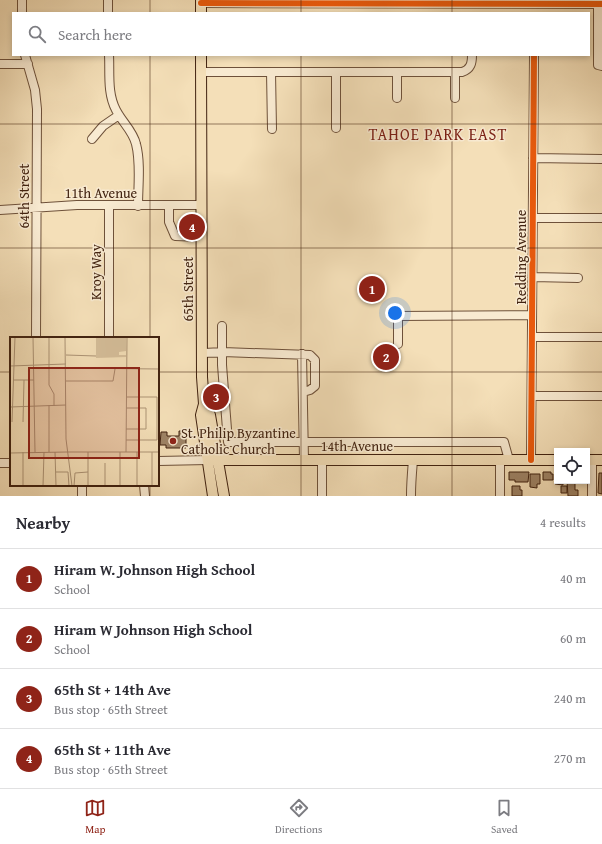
<!DOCTYPE html>
<html lang="en">
<head>
<meta charset="utf-8">
<style>
	:root { --surface:#fff; --page:#f2f2f3; --text:#2b2b33; --muted:#7c7c81; --line:#e1e1e2; --accent:#8f2418 }
	body { margin:0; font-family:"Gentium Book Plus",serif; background:var(--page); color:var(--text) }
	.controls { position:absolute; right:12px; bottom:12px; display:grid; overflow:hidden; border-radius:0px; box-shadow:0 2px 6px #0003 }
	.controls button { width:36px; height:36px; display:grid; place-items:center; padding:0; border:0; border-bottom:1px solid var(--line); background:var(--surface); color:var(--text); font:20px sans-serif }
	.you { position:absolute; left:395px; top:313px; width:14px; height:14px; margin:-10px; border:3px solid #fff; border-radius:50%; background:#1a73e8; box-shadow:0 0 0 6px #1a73e833 }
	.badge { display:grid; place-items:center; width:26px; height:26px; border-radius:50%; background:var(--accent); color:#fff; font-size:13px; font-weight:700 }
	.pin { position:absolute; translate:-50% -50%; border:2px solid #fff; box-shadow:0 1px 4px #0006 }
	.list { margin:0; padding:0; list-style:none }
	h2 { display:flex; justify-content:space-between; align-items:center; height:52px; margin:0; padding:0 16px; font-size:17px }
	h2 small { font-size:13px; font-weight:400; color:var(--muted) }
	.list li { display:grid; grid-template-columns:26px 1fr auto; gap:12px; align-items:center; box-sizing:border-box; height:60px; padding:0 16px; border-top:1px solid var(--line) }
	.list b { display:block; font-size:15px; white-space:nowrap }
	.list p { margin:0; font-size:13px; white-space:nowrap; color:var(--muted) }
	.list em { font-size:13px; font-style:normal; color:var(--muted) }
	.icon { flex:none; width:22px; height:22px; fill:none; stroke:currentColor; stroke-width:2; stroke-linecap:round; stroke-linejoin:round }
	.map { position:relative; flex:none; width:602px; height:496px; overflow:hidden }
	.search { position:absolute; background:var(--surface); box-shadow:0 2px 6px #0003; left:12px; right:12px; top:12px; height:44px; display:flex; align-items:center; gap:10px; box-sizing:border-box; padding:0 14px; border-radius:0px; color:var(--muted); font-size:15px }
	.sheet { height:292px; background:var(--surface) }
	nav { display:flex; justify-content:space-around; align-items:center; box-sizing:border-box; height:56px; border-top:1px solid var(--line); background:var(--surface); font-size:11px; color:var(--muted) }
	nav a { display:grid; justify-items:center; gap:2px }
	nav .on { color:var(--accent) }
	.map>svg:first-child { display:block }
</style>
</head>
<body>
<div class="map">
<svg width="602" height="496" viewBox="0 0 602 496">
	<rect width="100%" height="100%" fill="#f4dfb8"/>
	<filter id="stains"><feTurbulence type="fractalNoise" baseFrequency=".005" numOctaves="4"/><feColorMatrix values="0 0 0 0 .2 0 0 0 0 .09 0 0 0 0 .02 0 0 0 .5 -.17"/></filter>
	<radialGradient id="worn" r=".72"><stop offset=".6" stop-color="#630" stop-opacity="0"/><stop offset="1" stop-color="#630" stop-opacity=".3"/></radialGradient>
	<path fill="#9e8467" stroke="#412210" d="M179,431h7v17h-20v-3h-6l1,-13h6v4h12z
		M509,472h20l-1,10h-13v-2h-6z
		M543,472h8v2h2v6h-10z
		M555,472h2v9h6v4l-8,-1z
		M599,473h3v21l-4,-1z
		M530,474h10v10h-3v4l-7,-1z
		M567,481h8v9h3v6h-10z
		M512,486h8v4h2v6h-10z
		M561,486h6v7h-6z"/>
	<g fill="none" stroke-linecap="round" stroke-linejoin="round">
		<g stroke="#6e513a" stroke-width="10">
			<path id="minor" d="M22,0v13
				M108,0v13
				M201,3l401,1
				M598,4v61l4,1
				M25,55l10,35 2,19 -1,229
				M109,55c1,18 -2,38 7,55 6,12 17,21 20,34 5,19 2,43 2,62
				M0,64h28
				M201,72h261c9,-3 10,-9 10,-17
				M271,72l1,57
				M336,72v56
				M397,72v26
				M455,98v-26
				M92,139l11,-13 16,-11
				M533,158l69,1
				M169,205v17l6,14 27,1
				M0,210l77,-5h125
				M533,218h69
				M533,277l45,1
				M222,326v39l6,77h276l5,18
				M532,337h70
				M109,338v-132
				M398,344v-28l134,-1
				M204,353l19,-1 87,3 5,5v26l-5,4 -7,2
				M302,354l2,106
				M532,396h70
				M531,460l3,-405
				M158,461l50,-1
				M0,463h11
				M82,485v11
				M144,485l1,11
				M411,495c0,-12 1,-23 2,-35
				M322,496v-36
				M500,496v-36
				M592,496v-36"/>
		</g>
		<g stroke="#412210" stroke-width="12">
			<path id="major" d="M201,0v13
				M201,55l1,322 2,27 -3,11 12,81
				M204,404l6,11 14,81
				M208,460h349
				M587,460h15"/>
		</g>
		<use href="#minor" stroke="#f8ead1" stroke-width="8"/>
		<use href="#major" stroke="#f4dfb8" stroke-width="10"/>
		<g stroke="#f8ead1" stroke-width="8">
			<path id="cycleway" d="M201,3l401,1
				M531,460l3,-405"/>
		</g>
		<use href="#cycleway" stroke="#e8590c" stroke-width="6"/>
	</g>
	<path fill="none" stroke="#412210" stroke-width="1" stroke-opacity="0.55" d="M150,0v13M301,0v13M452,0v13M150,55v283M301,55v441M452,55v441M0,124h602M0,248h602M0,372h11M158,372h444M150,485v11"/>
	<circle fill="#8f2418" stroke="#f8ead1" stroke-width="1.5" cx="173" cy="441" r="4"/>
	<g text-anchor="middle" stroke-width="3" stroke-linejoin="round" paint-order="stroke">
		<g font-size="14" fill="#412210" stroke="#f8ead1">
			<text x="101" y="198">11th Avenue</text>
			<text transform="translate(24 196) rotate(-90)" y="5">64th Street</text>
			<text transform="translate(521 257) rotate(-90)" y="5">Redding Avenue</text>
			<text transform="translate(96 272) rotate(-90)" y="5">Kroy Way</text>
			<text transform="translate(188 289) rotate(-90)" y="5">65th Street</text>
			<text x="357" y="451">14th Avenue</text>
		</g>
		<g font-size="14" fill="#412210" stroke="#f8ead1" text-anchor="start">
			<text x="181" y="438">St. Philip Byzantine<tspan x="181" dy="16">Catholic Church</tspan></text>
		</g>
		<g font-size="16" letter-spacing="1" fill="#7a1f14" stroke="#f8ead1">
			<text x="438" y="140">TAHOE PARK EAST</text>
		</g>
	</g>
	<g transform="translate(10 337)">
		<rect width="149" height="149" fill="#f4dfb8"/>
		<path d="M86,0h30v14l-7,1v3h7v2l-30,1z" fill="#d6bf9b"/>
		<path fill="none" stroke="#ac9375" stroke-width="1" d="M23,0l2,115M39,0v48l5,9v12M55,0l1,102 6,47M56,18l30,1M0,29l56,-2M56,31l93,1M4,43h20M56,44h47l2,-12M0,70l56,-2M2,85l3,-85M13,85l1,-42M116,92h20v-21h-20M116,103h31v-43h-31M13,115v34M39,115v-47M45,115l1,34M57,115h92M116,115l1,-115M142,115v34M0,116l57,-1M46,135h12l1,14M33,149l1,-34M64,149l1,-13 13,-1M78,149v-34M95,149v-23M110,149v-34M127,149v-34"/>
		<path fill="#8f2418" fill-opacity="0.15" stroke="#8f2418" stroke-width="2" d="M19,31h110v90h-110z"/>
		<rect width="149" height="149" fill="none" stroke="#412210" stroke-width="2"/>
	</g>
	<rect width="100%" height="100%" filter="url(#stains)"/>
	<rect width="100%" height="100%" fill="url(#worn)"/>
</svg>
<div class="controls">
<button><svg class="icon" aria-label="locate" viewBox="0 0 24 24"><circle cx="12" cy="12" r="6"/><path d="M12 2v4M12 18v4M2 12h4M18 12h4"/></svg></button>
</div>
<div class="you"></div>
<div class="pin badge" style="left:372px;top:289px">1</div>
<div class="pin badge" style="left:386px;top:357px">2</div>
<div class="pin badge" style="left:216px;top:397px">3</div>
<div class="pin badge" style="left:192px;top:227px">4</div>
<div class="search"><svg class="icon" aria-label="search" viewBox="0 0 24 24"><circle cx="10" cy="10" r="6"/><path d="M15 15l6 6"/></svg>Search here</div>
</div>
<section class="sheet">
<h2>Nearby<small>4 results</small></h2>
<ul class="list">
<li><span class="badge">1</span><div><b>Hiram W. Johnson High School</b><p>School</p></div><em>40 m</em></li>
<li><span class="badge">2</span><div><b>Hiram W Johnson High School</b><p>School</p></div><em>60 m</em></li>
<li><span class="badge">3</span><div><b>65th St + 14th Ave</b><p>Bus stop · 65th Street</p></div><em>240 m</em></li>
<li><span class="badge">4</span><div><b>65th St + 11th Ave</b><p>Bus stop · 65th Street</p></div><em>270 m</em></li>
</ul>
</section>
<nav>
<a class="on"><svg class="icon" aria-label="map" viewBox="0 0 24 24"><path d="M3 6l6-2 6 2 6-2v14l-6 2-6-2-6 2zM9 4v14M15 6v14"/></svg>Map</a>
<a><svg class="icon" aria-label="directions" viewBox="0 0 24 24"><path d="M12 3l9 9-9 9-9-9zM9 14v-3h6M13 9l2 2-2 2"/></svg>Directions</a>
<a><svg class="icon" aria-label="saved" viewBox="0 0 24 24"><path d="M7 4h10v16l-5-4-5 4z"/></svg>Saved</a>
</nav>
</body>
</html>
